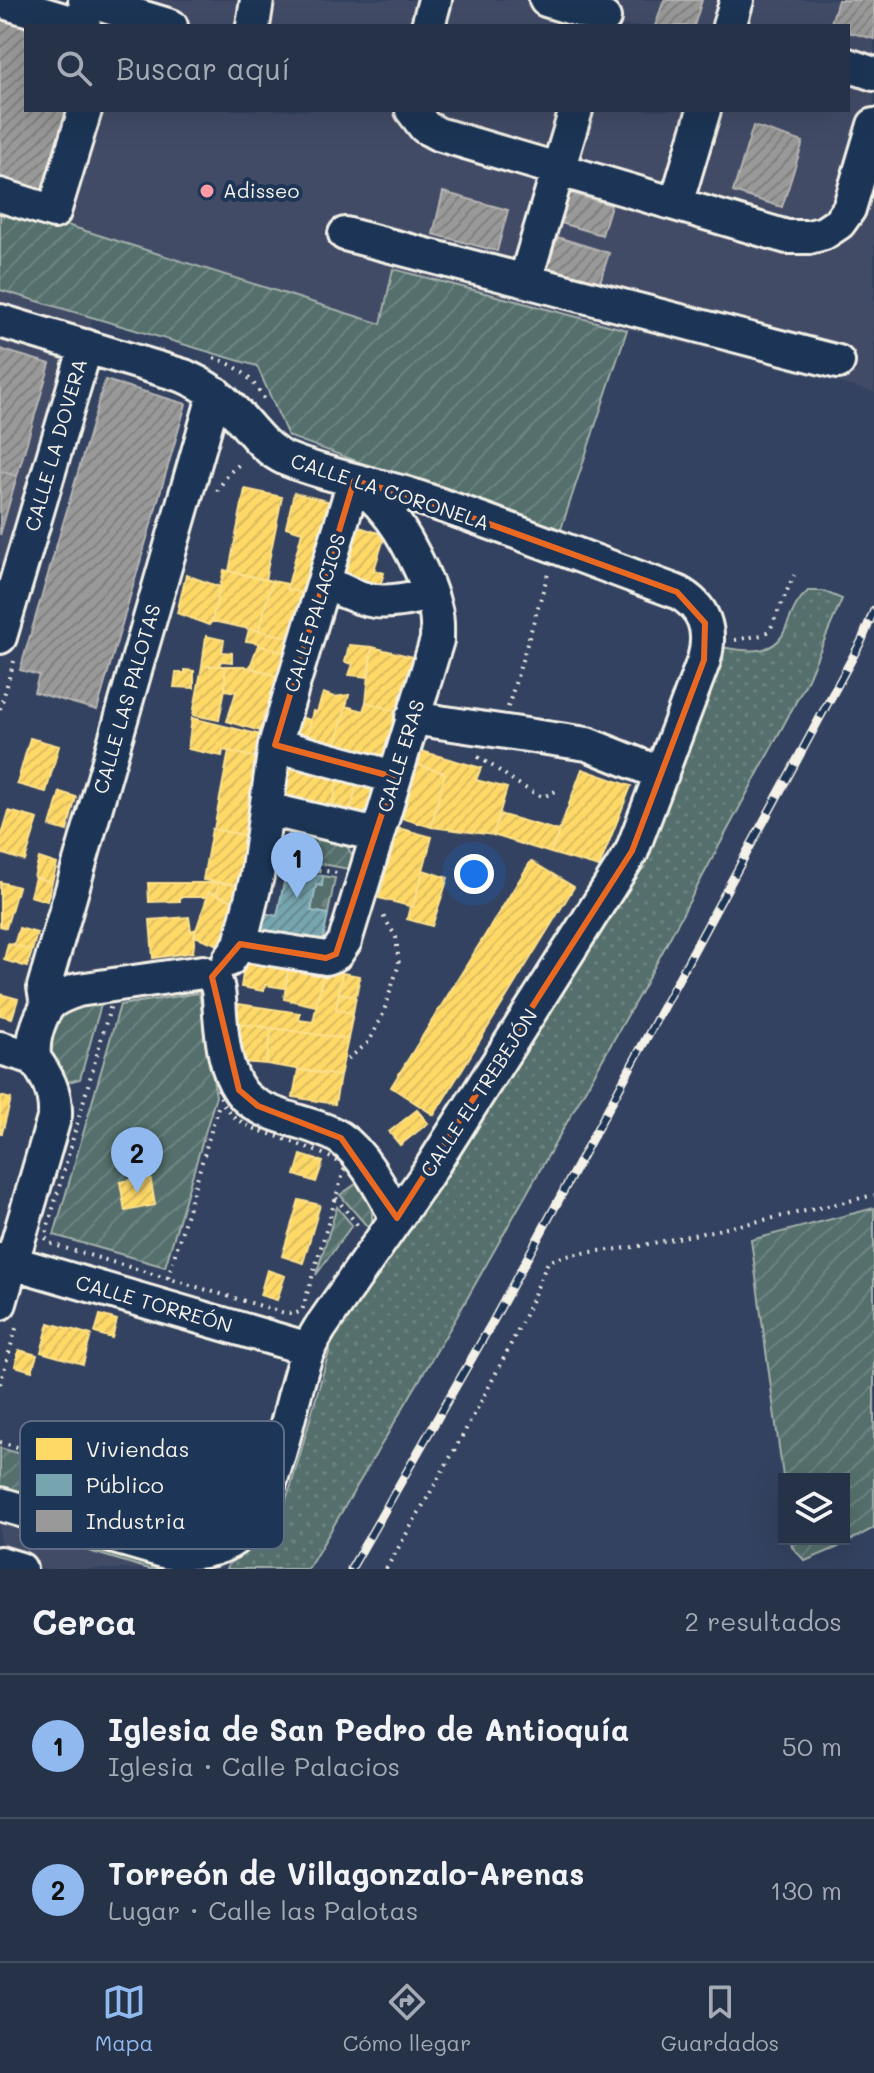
<!DOCTYPE html>
<html lang="es">
<head>
<meta charset="utf-8">
<style>
	:root { --surface:#263248; --page:#2e3a4f; --text:#f1f3f6; --muted:#a4aab4; --line:#424d60; --accent:#90b9f0 }
	body { margin:0; font-family:Mali,sans-serif; background:var(--page); color:var(--text) }
	.controls { position:absolute; right:24px; bottom:24px; display:grid; overflow:hidden; border-radius:0px; box-shadow:0 8px 32px #0002 }
	.controls button { width:72px; height:72px; display:grid; place-items:center; padding:0; border:0; border-bottom:2px solid var(--line); background:var(--surface); color:var(--text); font:40px sans-serif }
	.you { position:absolute; left:474px; top:874px; width:28px; height:28px; margin:-20px; border:6px solid #fff; border-radius:50%; background:#1a73e8; box-shadow:0 0 0 12px #1a73e833 }
	.badge { display:grid; place-items:center; width:52px; height:52px; border-radius:50%; background:var(--accent); color:#111; font-size:26px; font-weight:700 }
	.pin { position:absolute; translate:-50% -66px; filter:drop-shadow(0 2px 4px #0008) }
	.pin::after { content:''; position:absolute; top:42px; width:28px; height:24px; background:inherit; clip-path:polygon(0 0,100% 0,50% 100%) }
	.list { margin:0; padding:0; list-style:none }
	h2 { display:flex; justify-content:space-between; align-items:center; height:104px; margin:0; padding:0 32px; font-size:34px }
	h2 small { font-size:26px; font-weight:400; color:var(--muted) }
	.list li { display:grid; grid-template-columns:52px 1fr auto; gap:24px; align-items:center; box-sizing:border-box; height:144px; padding:0 32px; border-top:2px solid var(--line) }
	.list b { display:block; font-size:30px; white-space:nowrap }
	.list p { margin:0; font-size:26px; white-space:nowrap; color:var(--muted) }
	.list em { font-size:26px; font-style:normal; color:var(--muted) }
	.icon { flex:none; width:44px; height:44px; fill:none; stroke:currentColor; stroke-width:2; stroke-linecap:round; stroke-linejoin:round }
	.map { position:relative; flex:none; width:874px; height:1569px; overflow:hidden }
	.search { position:absolute; background:var(--surface); box-shadow:0 8px 32px #0002; left:24px; right:24px; top:24px; height:88px; display:flex; align-items:center; gap:20px; box-sizing:border-box; padding:0 28px; border-radius:0px; color:var(--muted); font-size:30px }
	.sheet { height:392px; background:var(--surface) }
	nav { display:flex; justify-content:space-around; align-items:center; box-sizing:border-box; height:112px; border-top:2px solid var(--line); background:var(--surface); font-size:22px; color:var(--muted) }
	nav a { display:grid; justify-items:center; gap:4px }
	nav .on { color:var(--accent) }
	.map>svg:first-child { display:block }
</style>
</head>
<body>
<div class="map">
<svg width="874" height="1569" viewBox="0 0 874 1569">
	<defs>
		<pattern id="grass-dots" width="8" height="8" patternUnits="userSpaceOnUse" patternTransform="scale(2)"><rect width="8" height="8" fill="#546f6c"/><path d="M2 2h.1M6 6h.1" fill="none" stroke="#6d8481" stroke-width="1.8" stroke-linecap="round"/></pattern>
		<pattern id="cemetery-stones" width="16" height="16" patternUnits="userSpaceOnUse" patternTransform="scale(2)"><rect width="16" height="16" fill="#546f6c"/><path d="M2 7V4a2 2 0 0 1 4 0v3zM10 15v-3a2 2 0 0 1 4 0v3z" fill="#6d8481"/></pattern>
		<pattern id="garden-furrows" width="10" height="10" patternUnits="userSpaceOnUse" patternTransform="scale(2)"><rect width="10" height="10" fill="#546f6c"/><path d="M-1 1l2-2M0 10L10 0M9 11l2-2" fill="none" stroke="#6d8481"/></pattern>
		<pattern id="homes-hatch" width="6" height="6" patternUnits="userSpaceOnUse" patternTransform="scale(2)"><rect width="6" height="6" fill="#ffd966"/><path d="M-1 1l2-2M0 6l6-6M5 7l2-2" fill="none" stroke="#dbbc60"/></pattern>
		<pattern id="public-hatch" width="6" height="6" patternUnits="userSpaceOnUse" patternTransform="scale(2)"><rect width="6" height="6" fill="#76a5af"/><path d="M-1 1l2-2M0 6l6-6M5 7l2-2" fill="none" stroke="#688990"/></pattern>
		<pattern id="industry-hatch" width="6" height="6" patternUnits="userSpaceOnUse" patternTransform="scale(2)"><rect width="6" height="6" fill="#999"/><path d="M-1 1l2-2M0 6l6-6M5 7l2-2" fill="none" stroke="#818180"/></pattern>
	</defs>
	<rect width="100%" height="100%" fill="#334260"/>
	<filter id="ink" filterUnits="userSpaceOnUse"><feTurbulence type="fractalNoise" baseFrequency=".0125" numOctaves="2"/><feDisplacementMap in="SourceGraphic" scale="16" xChannelSelector="R" yChannelSelector="G"/><feConvolveMatrix kernelMatrix="1 2 1 2 8 2 1 2 1" color-interpolation-filters="sRGB"/></filter>
	<g filter="url(#ink)">
		<path fill="#434c66" fill-rule="evenodd" d="M0,0h874v392l-480,-123 -12,56 -272,-86 -24,107 -86,291zM26,26h822v84h-822z
			M0,1504l167,48 52,17h-219z"/>
		<path fill="url(#grass-dots)" stroke="#a4b0aa" stroke-width="2" d="M808,591h15l19,8 -36,84 -163,305 -187,330 -148,251h-81l1,-4 27,-19 11,-11 15,-23 10,-26 42,-148 8,-15 127,-185 254,-491c22,4 52,10 63,-17 7,-16 10,-28 23,-39z
			M86,1543l99,24 1,2h-37l-67,-20z"/>
		<path fill="url(#cemetery-stones)" stroke="#a4b0aa" stroke-width="2" d="M323,876l12,2 -7,36 -17,-3 5,-26h5z"/>
		<path fill="url(#garden-furrows)" stroke="#a4b0aa" stroke-width="2" d="M0,204l381,120 12,-55 234,61 -68,205 -271,-99 -31,-70 -257,-76z
			M291,833l56,13 5,9 -3,14 -64,-12 1,-6 -7,-2 1,-7z
			M199,993l17,103 -51,171 -111,-32 66,-230z
			M102,1001l-22,78 -20,5c-16,-35 -15,-44 5,-78z
			M363,1179l9,22v31l-32,-37z
			M337,1207l15,18 -36,50z
			M874,1208v320l-38,20 -31,13 -13,-14 -1,-8h53v-60h-60v5l-33,-244z
			M0,1448l55,16 -12,38 -43,-13z"/>
		<path fill="url(#homes-hatch)" stroke="#fce08d" stroke-width="2" d="M245,489l37,8 -17,83 -36,-9z
			M294,493l41,10 -25,92 -23,-6 15,-57 -16,-5z
			M359,527l26,8 -11,35 10,3 -7,22 -36,-11z
			M224,570l48,11 -13,50 -47,-10z
			M186,575l34,12 -8,34 -3,4 -32,-12z
			M272,581l16,3 -1,5 23,6 -12,44 -39,-8z
			M249,629l49,10 -5,16 -35,-10 1,-2 -13,-2z
			M206,636l18,4 -2,12 10,1v9l-11,-1 -2,5h-17z
			M258,645l35,10 -7,24 -36,-12z
			M349,645l23,2 -5,30 -18,-2 4,-11 -8,-2z
			M372,647l41,10 -14,55 -33,-10z
			M202,666h23v23l-6,31 -26,-5z
			M225,666h19l42,13 -16,55 -43,-13 9,-29 -11,-2z
			M185,670l9,1v17l-20,-1 2,-14h9z
			M323,693l11,4 15,-2 -15,56 -29,-9 8,-31 4,1z
			M366,702l33,10 -15,48 -50,-9 12,-45 17,5z
			M291,715l20,5 -6,22 -20,-6z
			M192,718l77,19 -4,23 -42,-10 -1,6 -34,-7z
			M30,738l29,8 -13,46 -29,-8z
			M229,751l36,9 -11,77 -40,-8z
			M421,751l60,17 -5,12 31,8 -14,47 -62,-8 14,-54 -29,-9z
			M290,763l49,12 -8,37 -49,-12z
			M416,764l29,9 -14,54 -29,-9z
			M582,769l49,17 -32,81 -48,-14z
			M339,775l19,4 -9,37 -18,-4z
			M358,779l16,4 -10,37 -15,-4z
			M60,792l16,5 -9,34 -17,-5z
			M9,811l29,8 -13,42 -25,-8v-12z
			M499,814l60,17 -8,22 -58,-18z
			M398,828l34,9 -19,70 -34,-9z
			M212,829l42,8 -8,49 -43,-6z
			M39,858l18,6 -5,18 -18,-5z
			M531,861l43,26 -140,228 -43,-28z
			M423,870l25,8 -16,48 -25,-7 3,-13 3,1z
			M35,877l17,5 -5,19 -17,-5z
			M0,882l18,5 -12,41 -6,-2z
			M148,883h71l-3,12 -7,-3 -2,5h-27v4l-31,1z
			M219,883l27,3 -6,17 -24,-8z
			M209,892l31,11 -16,44 -30,-11z
			M189,917l2,14 5,-2 -3,23 -40,6 -3,-38z
			M19,928l18,5 -5,18 -18,-6z
			M8,943l24,8 -5,16 -23,-7z
			M246,955l43,9 -4,24 -20,-3 -1,6 -23,-4z
			M289,964l35,6 -8,36 -32,-7z
			M324,970l18,3 -6,37 17,3 -5,26 -112,-16 2,-19 62,9 -1,7 14,2z
			M342,973l18,3 -4,20 -17,-3z
			M339,993l17,3 -3,17 -17,-3z
			M0,994l18,5 -6,19 -12,-3z
			M236,1023l36,5 -6,36 -24,-2z
			M272,1028l76,11 -8,37 -74,-12z
			M298,1070l42,6 -5,28 -42,-7z
			M0,1096l11,3 -9,34h-2z
			M417,1110l11,13 -28,22 -11,-13z
			M301,1155l22,7 -7,20 -21,-7z
			M150,1176l5,29 -30,6 -5,-29z
			M299,1200l21,5 -17,58 -21,-7z
			M267,1270l18,6 -8,24 -17,-5z
			M100,1315l17,5 -5,18 -17,-5z
			M49,1323l42,12 -8,29 -42,-12z
			M19,1350l18,5 -5,16 -17,-5z"/>
		<path fill="url(#public-hatch)" stroke="#9cbcc0" stroke-width="2" d="M287,868l36,8 -1,10 -6,-1 -5,26 17,3 -6,31 -67,-12 5,-21 17,4z"/>
		<path fill="url(#industry-hatch)" stroke="#b4b3b1" stroke-width="2" d="M664,0h38l-8,26h-39z
			M838,0h36v39l-26,-7v-6h-18z
			M0,13l40,13h-14v84h44l-28,89 -42,-13z
			M753,126l50,16 -21,65 -49,-15z
			M443,192l65,18 -11,41 -64,-17z
			M569,193l42,12 -9,30 -41,-12z
			M557,237l52,16 -9,29 -52,-14z
			M0,349l50,15 -33,112 -17,-5z
			M105,380l81,24 -89,306 -63,-18 5,-17 -19,-5z
			M0,471l17,5 -17,59z"/>
		<g fill="none" stroke-linecap="round" stroke-linejoin="round">
			<g stroke="#f4f1e8" stroke-width="38">
				<path id="minor" d="M85,0l86,26
					M546,0l58,18
					M0,1l84,25
					M253,26l4,-26
					M428,26l7,-26
					M729,26l8,-26
					M848,65l26,9
					M412,110l13,17 13,7 349,103h22l15,-4 15,-10 10,-14 25,-84
					M0,195l54,17 31,-102
					M676,204l28,-94
					M345,234l493,128
					M525,281l51,-171
					M0,321l184,55c19,8 35,19 49,34 17,17 30,39 53,49 41,17 86,24 128,37 88,29 175,64 263,96 28,15 35,38 27,68l-72,191 -206,325 -106,152c-4,7 -9,14 -12,22 -19,48 -31,155 -71,187 -21,16 -46,17 -70,15l-167,-48
					M335,587c32,16 47,18 82,10
					M0,637l86,-291
					M412,718l175,26 75,30
					M275,745l119,32
					M267,809l110,26
					M240,944l86,14 10,-4 9,-13 92,-301c0,-11 1,-21 -2,-31 -7,-29 -31,-78 -51,-100 -8,-10 -18,-18 -27,-26
					M229,960l11,-16 17,-68 18,-131 79,-264
					M47,1005l-3,-18 171,-594
					M0,1048l34,10
					M34,1058c-1,-12 0,-21 4,-32 8,-24 16,-28 40,-36l125,-18c6,3 10,5 13,11 4,9 3,21 4,31 2,25 5,56 20,77 19,27 72,29 100,47 24,16 43,55 57,80
					M0,1259l309,90
					M0,1303l55,-188c1,-23 -8,-39 -21,-57
					M55,1520l18,-56
					M139,1544l17,-55
					M0,1563l20,6"/>
			</g>
			<path stroke="#f4f1e8" stroke-width="4" stroke-dasharray="2 6" stroke-linecap="butt" d="M214,358c24,7 38,20 50,41
				M217,491l12,-18 13,-11
				M735,640l27,-5 8,-5 24,-55
				M508,707l40,-133
				M0,709l14,-48
				M478,757c23,13 39,29 65,40l17,-8
				M287,864l50,9
				M196,989l6,5c4,26 11,96 24,114 12,17 35,23 53,29 23,9 47,16 68,30l-3,3 -42,141c-7,3 -10,4 -17,2l-227,-67 -9,-3 -4,-6 67,-236z
				M348,1059l21,-17 14,-28 16,-50 -3,-27 -14,-23
				M336,1198l23,29
				M168,1278l50,-171
				M0,1384l17,-59
				M0,1442l48,14
				M98,1471l34,11
				M182,1497l42,12
				M386,1569c49,-84 98,-168 140,-256 8,-17 14,-34 22,-51 29,-12 60,-10 91,-16 78,-16 157,-32 235,-51"/>
			<use href="#minor" stroke="#1d3557" stroke-width="32"/>
			<g stroke="#f4f1e8" stroke-width="9">
				<path id="rail" d="M351,1569l141,-246 370,-683 12,-30"/>
			</g>
			<use href="#rail" stroke="#1d3557" stroke-width="6" stroke-dasharray="18" stroke-linecap="butt"/>
		</g>
	</g>
	<path fill="none" stroke="#e96822" stroke-width="6" stroke-linejoin="round" d="M354,481l58,15 265,96 28,31 -1,37 -72,191 -235,367 -56,-80 -83,-32 -19,-16 -27,-113 28,-33 86,14 10,-4 58,-177 -119,-32z"/>
	<circle fill="#ff9aa2" stroke="#1d3557" stroke-width="3" cx="207" cy="191" r="8"/>
	<g text-anchor="middle" stroke-width="8" stroke-linejoin="round" paint-order="stroke">
		<g font-size="20" fill="#f4f1e8" stroke="#1d3557" text-anchor="start">
			<text x="223" y="198">Adisseo</text>
		</g>
		<g font-size="20" fill="#f4f1e8" stroke="#1d3557">
			<text transform="translate(56 445) rotate(-74)" y="7">CALLE LA DOVERA</text>
			<text transform="translate(390 492) rotate(18)" y="7">CALLE LA CORONELA</text>
			<text transform="translate(315 613) rotate(-73)" y="7">CALLE PALACIOS</text>
			<text transform="translate(127 699) rotate(-74)" y="7">CALLE LAS PALOTAS</text>
			<text transform="translate(401 756) rotate(-73)" y="7">CALLE ERAS</text>
			<text transform="translate(479 1093) rotate(-57)" y="7">CALLE EL TREBEJÓN</text>
			<text transform="translate(154 1304) rotate(16)" y="7">CALLE TORREÓN</text>
		</g>
	</g>
	<rect x="20" y="1421" width="264" height="128" rx="12" fill="#1d3557" stroke="#5e6d82" stroke-width="2"/>
	<rect x="36" y="1438" width="36" height="22" fill="#ffd966"/>
	<rect x="36" y="1474" width="36" height="22" fill="#76a5af"/>
	<rect x="36" y="1510" width="36" height="22" fill="#999"/>
	<g font-size="22" fill="#f4f1e8">
		<text x="86" y="1457">Viviendas</text>
		<text x="86" y="1493">Público</text>
		<text x="86" y="1529">Industria</text>
	</g>
</svg>
<div class="controls">
<button><svg class="icon" aria-label="layers" viewBox="0 0 24 24"><path d="M12 4l9 5-9 5-9-5zM3 14l9 5 9-5"/></svg></button>
</div>
<div class="you"></div>
<div class="pin badge" style="left:297px;top:898px">1</div>
<div class="pin badge" style="left:137px;top:1193px">2</div>
<div class="search"><svg class="icon" aria-label="search" viewBox="0 0 24 24"><circle cx="10" cy="10" r="6"/><path d="M15 15l6 6"/></svg>Buscar aquí</div>
</div>
<section class="sheet">
<h2>Cerca<small>2 resultados</small></h2>
<ul class="list">
<li><span class="badge">1</span><div><b>Iglesia de San Pedro de Antioquía</b><p>Iglesia · Calle Palacios</p></div><em>50 m</em></li>
<li><span class="badge">2</span><div><b>Torreón de Villagonzalo-Arenas</b><p>Lugar · Calle las Palotas</p></div><em>130 m</em></li>
</ul>
</section>
<nav>
<a class="on"><svg class="icon" aria-label="map" viewBox="0 0 24 24"><path d="M3 6l6-2 6 2 6-2v14l-6 2-6-2-6 2zM9 4v14M15 6v14"/></svg>Mapa</a>
<a><svg class="icon" aria-label="directions" viewBox="0 0 24 24"><path d="M12 3l9 9-9 9-9-9zM9 14v-3h6M13 9l2 2-2 2"/></svg>Cómo llegar</a>
<a><svg class="icon" aria-label="saved" viewBox="0 0 24 24"><path d="M7 4h10v16l-5-4-5 4z"/></svg>Guardados</a>
</nav>
</body>
</html>
